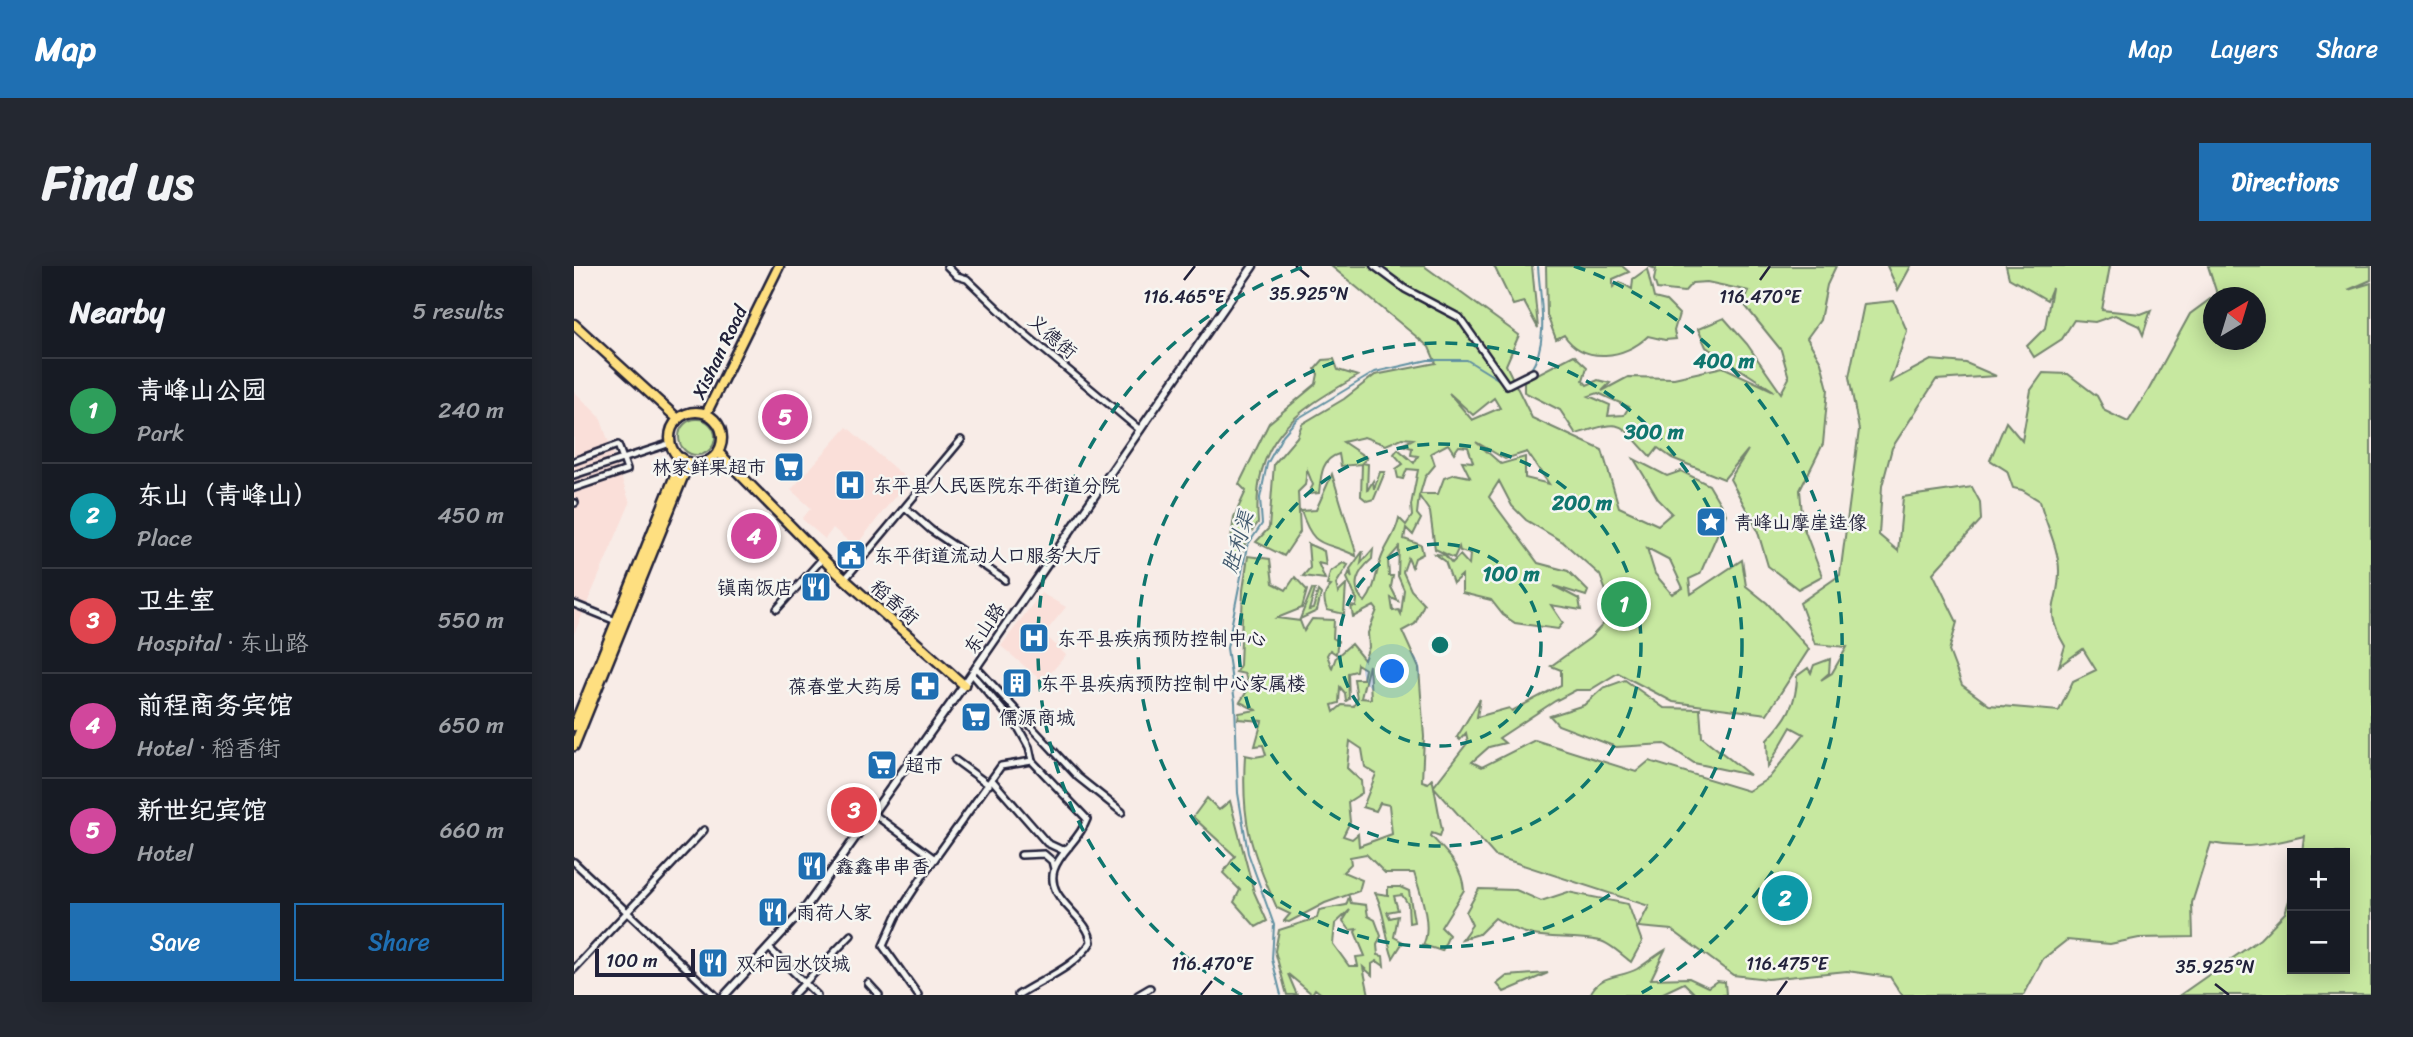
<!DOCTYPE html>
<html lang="en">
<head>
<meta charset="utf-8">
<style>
	:root { --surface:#171b24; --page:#242831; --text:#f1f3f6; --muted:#9ea1a6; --line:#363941; --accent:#1f6fb2 }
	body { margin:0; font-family:Sriracha,"LXGW WenKai TC",sans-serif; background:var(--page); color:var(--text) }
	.controls { position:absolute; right:21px; bottom:21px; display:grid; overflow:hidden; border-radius:0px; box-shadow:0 4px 18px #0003 }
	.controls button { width:63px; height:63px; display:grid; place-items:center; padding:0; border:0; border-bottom:2px solid var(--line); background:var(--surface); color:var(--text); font:35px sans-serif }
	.compass { position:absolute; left:1629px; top:21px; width:63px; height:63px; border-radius:50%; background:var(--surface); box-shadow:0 4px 18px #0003; rotate:38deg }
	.scale { position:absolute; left:21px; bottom:18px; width:100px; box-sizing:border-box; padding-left:7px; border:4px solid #22223b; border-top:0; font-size:19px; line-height:24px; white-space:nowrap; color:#22223b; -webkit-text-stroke:5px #f6f6f2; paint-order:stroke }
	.you { position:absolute; left:819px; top:406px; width:24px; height:24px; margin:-18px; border:5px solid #fff; border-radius:50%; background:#1a73e8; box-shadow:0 0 0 10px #1a73e833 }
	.badge { display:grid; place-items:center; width:46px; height:46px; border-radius:50%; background:var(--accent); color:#fff; font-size:23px; font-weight:700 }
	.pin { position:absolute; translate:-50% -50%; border:4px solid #fff; box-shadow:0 2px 7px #0006 }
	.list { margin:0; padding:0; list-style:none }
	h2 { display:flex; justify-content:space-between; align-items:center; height:91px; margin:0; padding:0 28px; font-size:30px }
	h2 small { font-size:23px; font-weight:400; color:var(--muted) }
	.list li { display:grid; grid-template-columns:46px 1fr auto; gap:21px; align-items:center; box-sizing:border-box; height:105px; padding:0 28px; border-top:2px solid var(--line) }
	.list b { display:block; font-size:26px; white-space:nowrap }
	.list p { margin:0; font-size:23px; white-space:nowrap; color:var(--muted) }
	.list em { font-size:23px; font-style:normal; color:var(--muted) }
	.actions { display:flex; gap:14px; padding:21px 28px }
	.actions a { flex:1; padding:16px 0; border:2px solid var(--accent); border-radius:0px; text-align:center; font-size:24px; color:var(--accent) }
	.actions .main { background:var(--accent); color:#fff }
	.map { position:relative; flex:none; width:1797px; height:729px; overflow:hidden; border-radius:0px }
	header { display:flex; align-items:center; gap:42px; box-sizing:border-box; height:98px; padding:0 35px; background:var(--accent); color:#fff }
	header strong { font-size:33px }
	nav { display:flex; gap:38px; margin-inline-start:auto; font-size:24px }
	.intro { display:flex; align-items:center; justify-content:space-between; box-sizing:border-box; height:168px; padding:0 42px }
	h1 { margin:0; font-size:49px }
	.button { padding:18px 32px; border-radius:0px; background:var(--accent); color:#fff; font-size:24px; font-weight:700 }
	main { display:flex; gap:42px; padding:0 42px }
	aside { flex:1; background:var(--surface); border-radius:0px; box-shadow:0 4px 18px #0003 }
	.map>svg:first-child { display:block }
</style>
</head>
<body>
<header>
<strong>Map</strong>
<nav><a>Map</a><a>Layers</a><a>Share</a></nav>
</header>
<div class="intro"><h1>Find us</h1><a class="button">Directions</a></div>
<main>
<aside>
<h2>Nearby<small>5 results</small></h2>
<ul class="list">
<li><span class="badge" style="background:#2e9e5b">1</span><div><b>青峰山公园</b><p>Park</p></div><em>240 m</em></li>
<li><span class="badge" style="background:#0f9aa8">2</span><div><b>东山（青峰山）</b><p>Place</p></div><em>450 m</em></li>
<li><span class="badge" style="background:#e0444e">3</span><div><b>卫生室</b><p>Hospital · 东山路</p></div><em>550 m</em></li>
<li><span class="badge" style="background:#d1479c">4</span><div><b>前程商务宾馆</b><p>Hotel · 稻香街</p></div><em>650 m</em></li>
<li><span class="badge" style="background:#d1479c">5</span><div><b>新世纪宾馆</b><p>Hotel</p></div><em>660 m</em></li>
</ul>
<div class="actions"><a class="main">Save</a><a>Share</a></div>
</aside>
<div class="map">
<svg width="1797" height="729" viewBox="0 0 1797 729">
	<rect width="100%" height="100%" fill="#f8ece7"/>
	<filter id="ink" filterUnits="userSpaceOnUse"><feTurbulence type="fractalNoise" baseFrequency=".0143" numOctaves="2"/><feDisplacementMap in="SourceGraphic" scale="14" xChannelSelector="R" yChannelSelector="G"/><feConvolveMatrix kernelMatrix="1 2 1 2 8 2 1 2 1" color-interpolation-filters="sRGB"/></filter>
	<g filter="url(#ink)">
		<path fill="#fadfd9" d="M0,125l26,26 30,86 -56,131z
			M273,161l61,53 -53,67 -22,-19 -8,11 -23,-20 9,-11 -20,-18z
			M467,327l25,14 -22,27 22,21 -23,27 -42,-36z"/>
		<path fill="#c7e8a0" stroke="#74856e" stroke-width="2" fill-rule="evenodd" d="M757,0h93l95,69 -13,30 26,53 70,32 17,57 39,18 14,-12 -14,-14 -24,-40 33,17 14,-5 28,14 17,29 -26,60 -11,5 2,15 51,-34 4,26 21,17 42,46 -42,65 -94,-12 -55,-29 -28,17h-14l-21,11 -56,37 6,5 -16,4 -17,15 10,5 53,-27 101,32 13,-11 99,30 21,-13 35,-44 -13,-7 -23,40 -1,-27c19,-20 30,-36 30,-64l11,-8 3,5 3,-8 16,-6 -1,14 -8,7 11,-7 15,-26 -32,-3 -15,-41 40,-28 19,-145 -10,-53 15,-73 30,-3 13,30 -17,51 41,-22 35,3 30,13 -60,4 -44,68 -10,38 -3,49 19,16 5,-54 69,-10 8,15 1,18 -48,53 24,49 -8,29 13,34 27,20 70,6 14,-30 23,-11 -13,-21 -24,17 6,-20c-23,-39 -6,-38 -6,-75 0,-23 -14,-48 -19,-70l-18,-11 -9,-2 -6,-17 -17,-11 16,-38 16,19 9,-51 12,-17 25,1 29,22 8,15 23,11 20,-31 42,-77 27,-20 -9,-28h163v14l-23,10 23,-7v712h-191l80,-56 25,-26 7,-22v78h53v-116h-43l2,-17c-32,8 -60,14 -93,7l-19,60 1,34 -54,1 -29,6 -43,-4 -24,19 -19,36h-122l-12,-18 -43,-6 -79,8 -35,-4 -61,-45 -34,-3 11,-21 -154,-50 -61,-69 8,43 -2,6 -8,-3 -1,3c16,17 31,30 33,54l-23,37 8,8 -7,16 -19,-6c10,-18 -3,-54 -9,-72h-29l-19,-19 -16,3 1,7 -8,8 19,8 -3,11 -34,12 -36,19 -5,-1 6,-7 -13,-6c-27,-60 -36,-86 -32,-153l10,2 11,-2 -3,-10 -8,1 7,-25 -24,-2 1,-6 17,-3 -16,-8 9,-14 -4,-14 -9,-2 4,-7 3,-75 5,-34 22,3 3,24 13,7 9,-13 12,13 -5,18 -25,10 23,3 4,10 8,-12 22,1 -1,18 5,3 -2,13 -6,-4 -3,5 5,13 4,-11 15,-13 13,16 5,-13 -1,-14 9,-23 -3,-4 -21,11 -2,-11 5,1 1,-7 -10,-22 2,-5 3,5 -2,-9 13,-18 -2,12 12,-14 -1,10c-14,12 -23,28 -7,43 12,-15 10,-31 18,-48 6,-13 13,-21 16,-36l7,7 6,-9 -1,-11 7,-35 -11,-1 -4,10 -5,-1 -2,-9 7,-5 -9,-10 4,-5 16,14 4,-7 -7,-1 1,-7 -10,-3 11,-6 -11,-1 -16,7 -22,-8 -21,5 24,16 -5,5 6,1 -1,27 6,-10 1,8 6,-17h5l-11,27 -7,2 -6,-5 1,-32 -21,2 -2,-12c-18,5 -18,22 -20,39l-11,1 5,-9 -6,-15 -2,15 -7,7 2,40 -16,24 -28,-14 13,-14 5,-64 23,-27 5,-13 42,-25 31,-24 61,-12 -7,-16zM1640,32h42v42h-42zM875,127l24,22 21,-17 6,10 -28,12zM902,176l29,17 22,-7 22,32 -24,-6v-21l-24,7zM874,178l6,9 5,-7 9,1 5,15 -11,-1 8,16 -15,-3 -11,4 -6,16h-18l5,-17 10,-12 -4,-12zM925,215l13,25 14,14 37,22 37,33 14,38 -24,25 -39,28 10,4v15l-49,26 -3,-3 -32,9 3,-18 -23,38 3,3 6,-7 2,9 -34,44 -2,-7 -4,4 -6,-2 2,-44 -5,-69 -17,-37 13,-7 9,-20 -13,-14 -8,-18 5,-14 4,9 3,-9 8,-4 -2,-9 -17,-6 2,-11 7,7 8,-16 -4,-5 2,-18 11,16 5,37 19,9 5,-11 1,4 10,3 -1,11 -9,-10 -8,8 -7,-8 -10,-1 10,7 8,22 9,-8v18l29,7 12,15 12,8 43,6 5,-6 -12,-18 30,5 -2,-11 -25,-13 32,10 2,-5 -20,-20 -30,-8 -49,-66zM825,281l-1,29 6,14 -3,24 -2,-4 -6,1 -2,-13 7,3 -7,-14 2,-11h-4l-1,-16zM1073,282l23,12 13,28 -11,6 -17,-20zM783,398l8,5 -2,10h-9l3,20 -3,7 -12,-1 -8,7 -2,-7 7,-2 1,-16 5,6 1,8 3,-2 -1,-26 8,-2zM795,399l2,34 -10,-1zM776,475l12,8 3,18 11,7 -13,33 13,4 4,-8 9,2 3,29 -33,12 -1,-12 -6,5 -9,-3 7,-14 -2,-20 14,-9 -1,-12 -14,-13z
			M920,0h38l6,62 -14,-26 -11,3z
			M972,0h76l7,6 -16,7v8l7,-5 12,7 1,-10 14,-10 7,29 12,3 13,13 -5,17 2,8 -11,1 -17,-4c-22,22 -64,29 -84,-1l-8,4 -9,-24z
			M1074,0h188l-9,19 -7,35 -13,18 14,24 7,27 -5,55 -23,46 3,36 19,50 -24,13 -30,-23 -11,-37 -27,-50 18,-29 -24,29 -52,-21 -14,-10 -7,9c-35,-36 -24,-38 -75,-23l-16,-24 -36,-18v-11l50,-26 13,12 -4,13 4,5 11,-5 12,3 -8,8 26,-14 46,1 49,-11 51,24 -68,-44 -8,-18 26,-11 23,26 34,49 8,-15 -8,-28 -38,-47 6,-12 -42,-9 -15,1 -8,9 -27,-3 -3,-9 2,-11zM1024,127l31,14 -5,8 -16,1 2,-11 -21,-9z
			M1313,0h24l-13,24z
			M1432,0h104l-8,44 39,4 10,-4 -8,25 -4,-9 -24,-11 -20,7 -21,-2 -12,19 -28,18 -7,-11 18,-18 7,-40 -5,12 -38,-22z
			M760,93l4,11 20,6c-66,37 -106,65 -100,147l-10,13 -7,19 -13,3 7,-14 -4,-6 3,-21 12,-26 -7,-7 30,-61 47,-39 2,-10 -3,-5 8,-9z
			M105 171a18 18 0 1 1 36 0a18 18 0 1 1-36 0Z
			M758,208l23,75 1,7c-33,-17 -41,-4 -55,-45l15,-1z
			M734,278l16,7 2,14 -8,-2 7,16 -22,-3 7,-8z
			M769,297l5,2 -12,19 2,9 8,-8 -2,29 -17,-4c-4,-10 -4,-16 4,-24l-4,-1 3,-13z
			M738,323l3,1 -6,20 4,-1 5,-18 3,3 -4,17 -17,8z
			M1051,414l39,28 36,1 2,28 48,38 -56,-12 -29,-19 -49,3 -58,-22 -8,-9 34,-11 19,-17z
			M633,532l12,12 11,-9 24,91 13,29 -11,6 -22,-25 6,-12 -17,-17 12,-17 -42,-39z
			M814,621h12l9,4 5,31 -5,1 -1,-19 -6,-9 -8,1 4,14 -11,2 3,6 8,-2 -4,21 9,5 -10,16c-8,-21 -8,-48 -18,-65l13,2z
			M905,623l37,1 25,11 27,-9 60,12 14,38 -11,20c-8,-6 -21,-19 -31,-21 -42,-8 -66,4 -105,-23l-16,16 -17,5 10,-14 -6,-13z
			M775,631l2,6 15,2 2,11 7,4 6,16 -4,9 1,10 5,1 1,10 -7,-5 -5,3v11l-9,-8 6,28h-46l-8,-6 -3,5 -24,-20 9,21h-10l-12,-44 4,-21 38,-12 2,-8 27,-5zM776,644l-7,11 7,9 7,-1 -2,3 10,24 -9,1 2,9h-9l-16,-22 2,-20z
			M1091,684l-14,29 38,-1 19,9 9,-6 8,1 1,13h-30l-12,-12 -25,12h-69c8,-21 31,-17 47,-26 10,-6 19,-14 28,-19z
			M974,707l-44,19 -7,-8 10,-8z"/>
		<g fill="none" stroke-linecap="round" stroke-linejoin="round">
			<path stroke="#6090a2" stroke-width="2" d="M956,105c20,-28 10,-73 8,-105
				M707,729l-9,-36 2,-34 -26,-72 -10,-60 -3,-91 -8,-54 20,-102 15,-22 -2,-26 7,-34 16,-29 14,-16 78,-47 53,-12h39l34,21"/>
			<g stroke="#22223b" stroke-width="10">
				<path id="minor" d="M373,0l10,10 10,3 51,49 122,102
					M800,0l31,23 55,29 47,67 26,-13
					M0,195l44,-16 9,25 -53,18
					M0,209l97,-32
					M0,237h1
					M332,242l25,22 74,50
					M271,313l116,-139
					M0,338l42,17
					M203,343l46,-51
					M402,401l102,110 44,35
					M398,408l47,55 10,18 3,14 55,58c-8,22 -27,32 -33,51 -9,30 35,46 37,72 -16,26 -49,37 -73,53
					M381,494l34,25
					M418,514l55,63 15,7 7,-3
					M297,546l64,47
					M447,589l23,-1 8,7 2,8
					M0,596l141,133
					M195,682l48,47
					M0,703l130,-139
					M294,717l11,12
					M219,729l58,-60
					M344,729l-35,-49 13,-29 28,-43 77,-108 31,-5
					M564,729l12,-7"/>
			</g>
			<g stroke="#22223b" stroke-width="11">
				<path id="tertiary" d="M151,729l81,-88 158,-222 289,-419"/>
			</g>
			<g stroke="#22223b" stroke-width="13">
				<path id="primary" d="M0,58l104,95
					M96 172a26 26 0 1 1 52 0a26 26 0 1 1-52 0Z
					M132,148l73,-148
					M144,186l114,116 132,117
					M0,460l108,-268
					M0,480l115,-284"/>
			</g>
			<use href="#minor" stroke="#f6f6f2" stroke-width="5"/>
			<use href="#tertiary" stroke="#f6f6f2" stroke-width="6"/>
			<use href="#primary" stroke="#fedf80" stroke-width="8"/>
		</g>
	</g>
	<path fill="none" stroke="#22223b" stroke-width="2.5" d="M722,0l13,11M610,14l11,-14M1186,14l10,-14M1641,718l14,11M627,729l11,-14M1203,729l10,-14"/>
	<g fill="none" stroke="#0f766e" stroke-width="3.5" stroke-dasharray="12 9">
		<circle cx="866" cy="379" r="101"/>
		<circle cx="866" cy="379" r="201"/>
		<circle cx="866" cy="379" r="302"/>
		<path d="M668 729A402 402 0 0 1 732 0M1000 0A402 402 0 0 1 1064 729"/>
	</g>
	<defs>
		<g id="supermarket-square" transform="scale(1.575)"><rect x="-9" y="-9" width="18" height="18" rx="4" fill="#1f6fb2" stroke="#f6f6f2"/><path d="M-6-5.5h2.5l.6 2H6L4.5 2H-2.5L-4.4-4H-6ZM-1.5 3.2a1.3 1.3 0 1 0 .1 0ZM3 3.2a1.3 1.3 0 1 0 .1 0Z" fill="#fff"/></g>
		<g id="hospital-square" transform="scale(1.575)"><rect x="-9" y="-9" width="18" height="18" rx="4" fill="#1f6fb2" stroke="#f6f6f2"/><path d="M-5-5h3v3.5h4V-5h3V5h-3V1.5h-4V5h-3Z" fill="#fff"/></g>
		<g id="sight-square" transform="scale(1.575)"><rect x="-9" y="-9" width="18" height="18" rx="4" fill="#1f6fb2" stroke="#f6f6f2"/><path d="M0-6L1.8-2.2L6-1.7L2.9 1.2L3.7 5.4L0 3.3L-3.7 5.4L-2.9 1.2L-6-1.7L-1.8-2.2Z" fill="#fff"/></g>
		<g id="civic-square" transform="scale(1.575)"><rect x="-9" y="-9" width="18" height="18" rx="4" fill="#1f6fb2" stroke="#f6f6f2"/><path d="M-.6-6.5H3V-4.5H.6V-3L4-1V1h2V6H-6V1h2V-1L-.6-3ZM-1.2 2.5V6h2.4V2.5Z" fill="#fff"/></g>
		<g id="restaurant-square" transform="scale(1.575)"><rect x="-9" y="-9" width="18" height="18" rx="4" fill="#1f6fb2" stroke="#f6f6f2"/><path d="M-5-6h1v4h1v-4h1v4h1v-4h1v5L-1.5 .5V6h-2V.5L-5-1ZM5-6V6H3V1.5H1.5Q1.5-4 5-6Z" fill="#fff"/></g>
		<g id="building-square" transform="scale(1.575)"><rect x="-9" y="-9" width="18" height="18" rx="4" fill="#1f6fb2" stroke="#f6f6f2"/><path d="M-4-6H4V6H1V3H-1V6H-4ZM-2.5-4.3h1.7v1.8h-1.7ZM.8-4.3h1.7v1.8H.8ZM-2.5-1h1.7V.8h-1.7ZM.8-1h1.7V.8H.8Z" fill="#fff"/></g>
		<g id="pharmacy-square" transform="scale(1.575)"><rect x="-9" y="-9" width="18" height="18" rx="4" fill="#1f6fb2" stroke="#f6f6f2"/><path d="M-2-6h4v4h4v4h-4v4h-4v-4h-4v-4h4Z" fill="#fff"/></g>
	</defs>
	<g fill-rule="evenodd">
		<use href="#supermarket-square" x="215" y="201"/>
		<use href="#hospital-square" x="276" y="219"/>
		<use href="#sight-square" x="1137" y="256"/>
		<use href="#civic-square" x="277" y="289"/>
		<use href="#restaurant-square" x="242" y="321"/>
		<use href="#hospital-square" x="460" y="372"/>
		<use href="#building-square" x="443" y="417"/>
		<use href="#pharmacy-square" x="351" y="420"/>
		<use href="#supermarket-square" x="402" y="451"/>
		<use href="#supermarket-square" x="308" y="499"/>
		<use href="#restaurant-square" x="238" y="600"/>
		<use href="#restaurant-square" x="199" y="646"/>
		<use href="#restaurant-square" x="139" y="697"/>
	</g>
	<g text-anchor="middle" stroke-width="5" stroke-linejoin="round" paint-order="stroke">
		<g font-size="19" fill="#22223b" stroke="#f6f6f2">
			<text transform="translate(479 70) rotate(40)" y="7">义德街</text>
			<text transform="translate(145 86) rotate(-64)" y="7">Xishan Road</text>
			<text transform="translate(321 336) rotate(42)" y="7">稻香街</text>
			<text transform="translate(410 362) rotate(-56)" y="7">东山路</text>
		</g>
		<g font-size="19" fill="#22223b" stroke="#f6f6f2" text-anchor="start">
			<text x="192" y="208" text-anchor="end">林家鲜果超市</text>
			<text x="299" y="226">东平县人民医院东平街道分院</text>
			<text x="1160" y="263">青峰山摩崖造像</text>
			<text x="300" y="296">东平街道流动人口服务大厅</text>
			<text x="219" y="328" text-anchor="end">镇南饭店</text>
			<text x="483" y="379">东平县疾病预防控制中心</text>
			<text x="466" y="424">东平县疾病预防控制中心家属楼</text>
			<text x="328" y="427" text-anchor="end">葆春堂大药房</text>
			<text x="425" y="458">儒源商城</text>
			<text x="331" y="506">超市</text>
			<text x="261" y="607">鑫鑫串串香</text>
			<text x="222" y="653">雨荷人家</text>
			<text x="162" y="704">双和园水饺城</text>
		</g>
		<g font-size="21" font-style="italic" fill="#41596e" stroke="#f6f6f2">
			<text transform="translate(664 276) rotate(-73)" y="7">胜利渠</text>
		</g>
	</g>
	<g font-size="18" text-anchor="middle" fill="#22223b" stroke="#f6f6f2" stroke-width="5" stroke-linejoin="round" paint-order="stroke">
		<text x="735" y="34">35.925°N</text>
		<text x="1186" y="37">116.470°E</text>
		<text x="610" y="37">116.465°E</text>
		<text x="638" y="704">116.470°E</text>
		<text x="1213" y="704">116.475°E</text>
		<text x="1641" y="707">35.925°N</text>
	</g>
	<circle cx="866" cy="379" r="10" fill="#0f766e" stroke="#f6f6f2" stroke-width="3.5"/>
	<g font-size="21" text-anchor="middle" font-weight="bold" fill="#0f766e" stroke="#f6f6f2" stroke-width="5" stroke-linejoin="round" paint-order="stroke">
		<text x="1150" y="102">400 m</text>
		<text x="1080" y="173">300 m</text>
		<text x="1008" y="244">200 m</text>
		<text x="937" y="315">100 m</text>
	</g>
</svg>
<div class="controls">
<button>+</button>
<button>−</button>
</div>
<svg class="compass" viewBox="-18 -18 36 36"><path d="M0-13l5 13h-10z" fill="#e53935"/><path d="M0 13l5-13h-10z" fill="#9ea1a6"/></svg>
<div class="scale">100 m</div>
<div class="you"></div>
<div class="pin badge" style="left:1050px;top:338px;background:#2e9e5b">1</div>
<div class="pin badge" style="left:1211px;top:632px;background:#0f9aa8">2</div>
<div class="pin badge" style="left:280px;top:544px;background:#e0444e">3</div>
<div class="pin badge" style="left:180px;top:270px;background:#d1479c">4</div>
<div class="pin badge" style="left:211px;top:151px;background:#d1479c">5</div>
</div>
</main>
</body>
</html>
